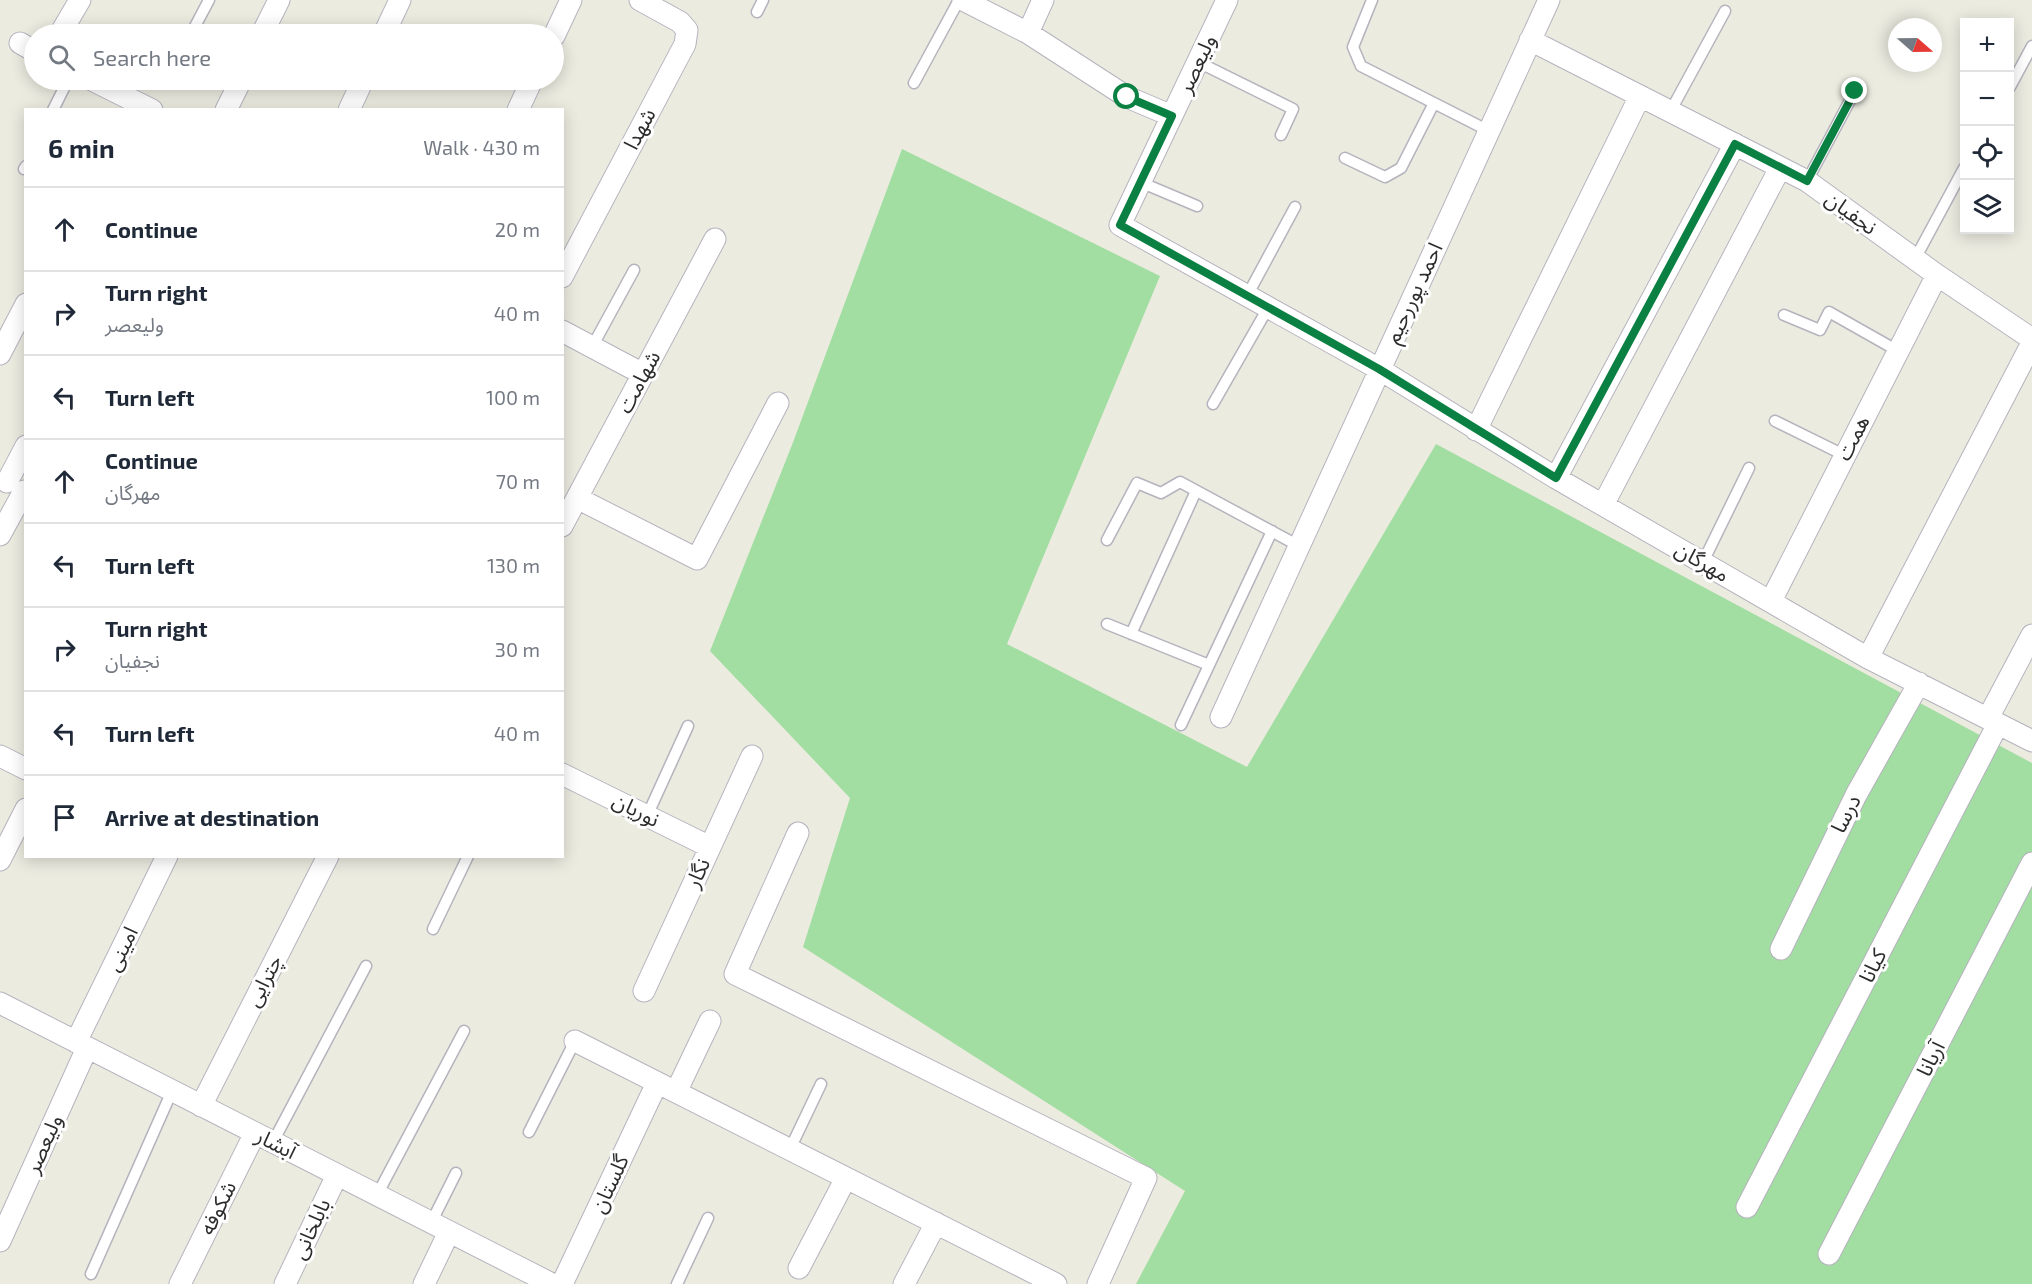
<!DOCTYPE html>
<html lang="en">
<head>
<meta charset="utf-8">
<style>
	:root { --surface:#fff; --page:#f6f6f7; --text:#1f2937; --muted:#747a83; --line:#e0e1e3 }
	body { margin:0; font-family:"Exo 2","Noto Sans Arabic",sans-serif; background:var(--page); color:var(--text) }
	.controls { position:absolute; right:18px; top:18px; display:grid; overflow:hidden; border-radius:0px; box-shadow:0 3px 15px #0003 }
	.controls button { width:54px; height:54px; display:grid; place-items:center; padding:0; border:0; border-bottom:2px solid var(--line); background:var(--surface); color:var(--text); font:30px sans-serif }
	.compass { position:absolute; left:1888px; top:18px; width:54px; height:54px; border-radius:50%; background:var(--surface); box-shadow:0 3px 15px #0003; rotate:110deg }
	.stop { position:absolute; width:18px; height:18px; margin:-14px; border:4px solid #0b8043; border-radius:50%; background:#fff }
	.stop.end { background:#0b8043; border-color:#fff; box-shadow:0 2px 6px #0008 }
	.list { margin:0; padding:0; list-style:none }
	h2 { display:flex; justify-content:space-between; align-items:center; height:78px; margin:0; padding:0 24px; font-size:26px }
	h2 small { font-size:20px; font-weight:400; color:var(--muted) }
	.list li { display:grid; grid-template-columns:39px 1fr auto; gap:18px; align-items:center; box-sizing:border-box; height:84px; padding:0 24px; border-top:2px solid var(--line) }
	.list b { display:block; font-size:22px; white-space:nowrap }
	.list p { margin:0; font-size:20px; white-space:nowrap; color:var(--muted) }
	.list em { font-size:20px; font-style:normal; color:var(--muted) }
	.icon { flex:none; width:33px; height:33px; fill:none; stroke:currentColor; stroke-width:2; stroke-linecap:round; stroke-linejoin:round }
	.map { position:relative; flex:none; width:2032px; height:1284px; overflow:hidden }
	.search { position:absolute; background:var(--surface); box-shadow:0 3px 15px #0003; left:24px; top:24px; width:540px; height:66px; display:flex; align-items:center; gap:15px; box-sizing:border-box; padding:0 21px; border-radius:33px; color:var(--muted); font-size:22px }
	.panel { position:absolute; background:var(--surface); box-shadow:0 3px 15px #0003; left:24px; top:108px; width:540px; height:750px; border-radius:0px }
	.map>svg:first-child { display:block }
</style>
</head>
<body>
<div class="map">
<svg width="2032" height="1284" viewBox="0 0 2032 1284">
	<rect width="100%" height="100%" fill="#ecebe0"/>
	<path fill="#a2dda2" d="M902,149l258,127 -153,368 240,123 189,-323 596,319v521h-896l49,-93 -382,-244 47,-149 -140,-147 82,-206z"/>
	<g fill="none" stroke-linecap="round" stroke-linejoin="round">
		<g stroke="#b5b3be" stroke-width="13">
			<path id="lane" d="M1372,0l-19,47 8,19 128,65
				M757,12l6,-12
				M191,34l18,-34
				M1198,62l95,47 -12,26
				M914,83l45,-83
				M2010,87l22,-41
				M53,110l15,-30
				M1670,112l55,-101
				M1345,158l40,19 16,-9 33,-65
				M24,169l2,-3
				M1807,181l48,-90
				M1140,182l57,24
				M1915,259l49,-91
				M1247,296l48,-89
				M1784,315l36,15 9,-18 69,39
				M592,347l42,-77
				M1213,404l55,-96
				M1775,421l69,34
				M1107,540l30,-57 24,10 19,-11 119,64
				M1703,562l46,-94
				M1107,624l102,41
				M1131,634l65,-143
				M1181,725l91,-194
				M647,816l41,-90
				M433,929l35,-73
				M529,1132l46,-91
				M273,1142l93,-176
				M790,1149l31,-65
				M377,1195l87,-164
				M431,1223l25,-50
				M91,1274l81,-183
				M677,1284l31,-66"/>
		</g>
		<g stroke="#b5b3be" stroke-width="23">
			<path id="street" d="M963,0l65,33 99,64 45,19
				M1227,0l-107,225 259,144 177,109 312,180 164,83
				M1028,33l15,-33
				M60,34l20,-34
				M262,34l17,-34
				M384,34l16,-34
				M554,36l17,-36
				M1530,40l277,141 130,94 95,64
				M20,43l14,8
				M92,80l60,30
				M226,110l15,-30
				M349,110l14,-30
				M518,110l14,-30
				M562,277l123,-233 2,-14 -7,-8 -40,-22
				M562,331l81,43
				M0,354l26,-50
				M1476,430l164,-334
				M1556,478l179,-334
				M7,482l19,-36
				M577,498l120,61 81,-156
				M1603,505l177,-337
				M562,526l153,-287
				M0,535l24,-44
				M1771,601l166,-326
				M1868,658l164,-315
				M1221,717l328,-717
				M1988,718l44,-83
				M0,756l26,13
				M562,774l148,73
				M798,833l-63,141 411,204 -48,106
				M0,860l26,-51
				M1781,949l75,-154 63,-112
				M644,991l108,-235
				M0,1003l552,281
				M575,1041l481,243
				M76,1042l91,-186
				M676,1092l34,-71
				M201,1106l127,-250
				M1747,1207l251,-483
				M0,1241l87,-193
				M1829,1254l203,-391
				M799,1268l47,-90
				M180,1284l75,-151
				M285,1284l52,-109
				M424,1284l25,-52
				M562,1284l95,-201
				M904,1284l32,-61"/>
		</g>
		<use href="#lane" stroke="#fff" stroke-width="10"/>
		<use href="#street" stroke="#fff" stroke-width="21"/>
	</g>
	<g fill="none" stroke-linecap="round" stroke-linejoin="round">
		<path stroke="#0b8043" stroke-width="8" d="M1127,97l45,19 -52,109 259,144 177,109 179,-334 72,37 48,-90"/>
	</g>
	<g text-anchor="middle" stroke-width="6" stroke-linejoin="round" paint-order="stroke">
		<g font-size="21" fill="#2c2c2c" stroke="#fff">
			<text transform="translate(1197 64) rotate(-65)" y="7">ولیعصر</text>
			<text transform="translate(640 129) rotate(-62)" y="7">شهدا</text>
			<text transform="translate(1851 213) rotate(36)" y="7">نجفیان</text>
			<text transform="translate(1414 293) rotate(-65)" y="7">احمد پوررحیم</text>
			<text transform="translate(639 382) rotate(-62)" y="7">شهامت</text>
			<text transform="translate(1853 438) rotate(-63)" y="7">همت</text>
			<text transform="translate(1702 562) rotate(30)" y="7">مهرگان</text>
			<text transform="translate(636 810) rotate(27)" y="7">نوریان</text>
			<text transform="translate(1846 814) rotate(-63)" y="7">درسا</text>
			<text transform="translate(698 873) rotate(-65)" y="7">نگار</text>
			<text transform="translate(122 949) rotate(-64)" y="7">امینی</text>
			<text transform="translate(1873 966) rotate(-63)" y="7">کیانا</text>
			<text transform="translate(264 981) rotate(-63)" y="7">چترایی</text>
			<text transform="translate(1931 1059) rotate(-63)" y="7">آریانا</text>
			<text transform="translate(44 1144) rotate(-66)" y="7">ولیعصر</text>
			<text transform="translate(276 1144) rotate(27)" y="7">آبشار</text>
			<text transform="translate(610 1184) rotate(-65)" y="7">گلستان</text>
			<text transform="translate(218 1208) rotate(-64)" y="7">شکوفه</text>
			<text transform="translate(311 1229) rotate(-65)" y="7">بابلخانی</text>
		</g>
	</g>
</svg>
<div class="controls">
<button>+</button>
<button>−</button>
<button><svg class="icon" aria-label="locate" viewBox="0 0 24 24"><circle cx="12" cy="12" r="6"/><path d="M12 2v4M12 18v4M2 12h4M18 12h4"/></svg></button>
<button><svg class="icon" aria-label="layers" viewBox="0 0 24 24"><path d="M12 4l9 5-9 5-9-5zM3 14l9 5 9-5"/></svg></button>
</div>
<svg class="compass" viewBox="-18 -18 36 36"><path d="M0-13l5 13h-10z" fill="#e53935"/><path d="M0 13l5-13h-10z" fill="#747a83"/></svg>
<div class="stop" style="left:1127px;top:97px"></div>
<div class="stop end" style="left:1855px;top:91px"></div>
<div class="search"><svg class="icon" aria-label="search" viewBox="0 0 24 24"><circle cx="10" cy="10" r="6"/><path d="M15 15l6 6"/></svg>Search here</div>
<section class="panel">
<h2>6 min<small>Walk · 430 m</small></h2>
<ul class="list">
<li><svg class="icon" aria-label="ahead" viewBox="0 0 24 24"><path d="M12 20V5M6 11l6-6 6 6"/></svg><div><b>Continue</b></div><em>20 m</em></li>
<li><svg class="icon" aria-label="right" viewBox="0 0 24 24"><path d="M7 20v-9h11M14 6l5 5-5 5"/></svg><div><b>Turn right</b><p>ولیعصر</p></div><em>40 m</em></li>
<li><svg class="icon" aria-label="left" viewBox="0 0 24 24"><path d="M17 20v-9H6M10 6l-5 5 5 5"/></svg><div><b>Turn left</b></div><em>100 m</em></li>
<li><svg class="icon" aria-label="ahead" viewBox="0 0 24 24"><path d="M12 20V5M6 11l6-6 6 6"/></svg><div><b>Continue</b><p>مهرگان</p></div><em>70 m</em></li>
<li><svg class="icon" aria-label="left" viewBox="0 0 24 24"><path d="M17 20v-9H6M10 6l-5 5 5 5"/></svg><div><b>Turn left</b></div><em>130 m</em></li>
<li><svg class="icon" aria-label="right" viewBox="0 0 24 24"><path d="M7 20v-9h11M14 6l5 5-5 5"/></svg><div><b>Turn right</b><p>نجفیان</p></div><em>30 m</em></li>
<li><svg class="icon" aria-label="left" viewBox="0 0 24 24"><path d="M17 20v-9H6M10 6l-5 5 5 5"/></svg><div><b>Turn left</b></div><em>40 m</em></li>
<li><svg class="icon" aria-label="arrive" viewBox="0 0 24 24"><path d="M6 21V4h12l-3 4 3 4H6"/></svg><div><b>Arrive at destination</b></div></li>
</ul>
</section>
</div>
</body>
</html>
